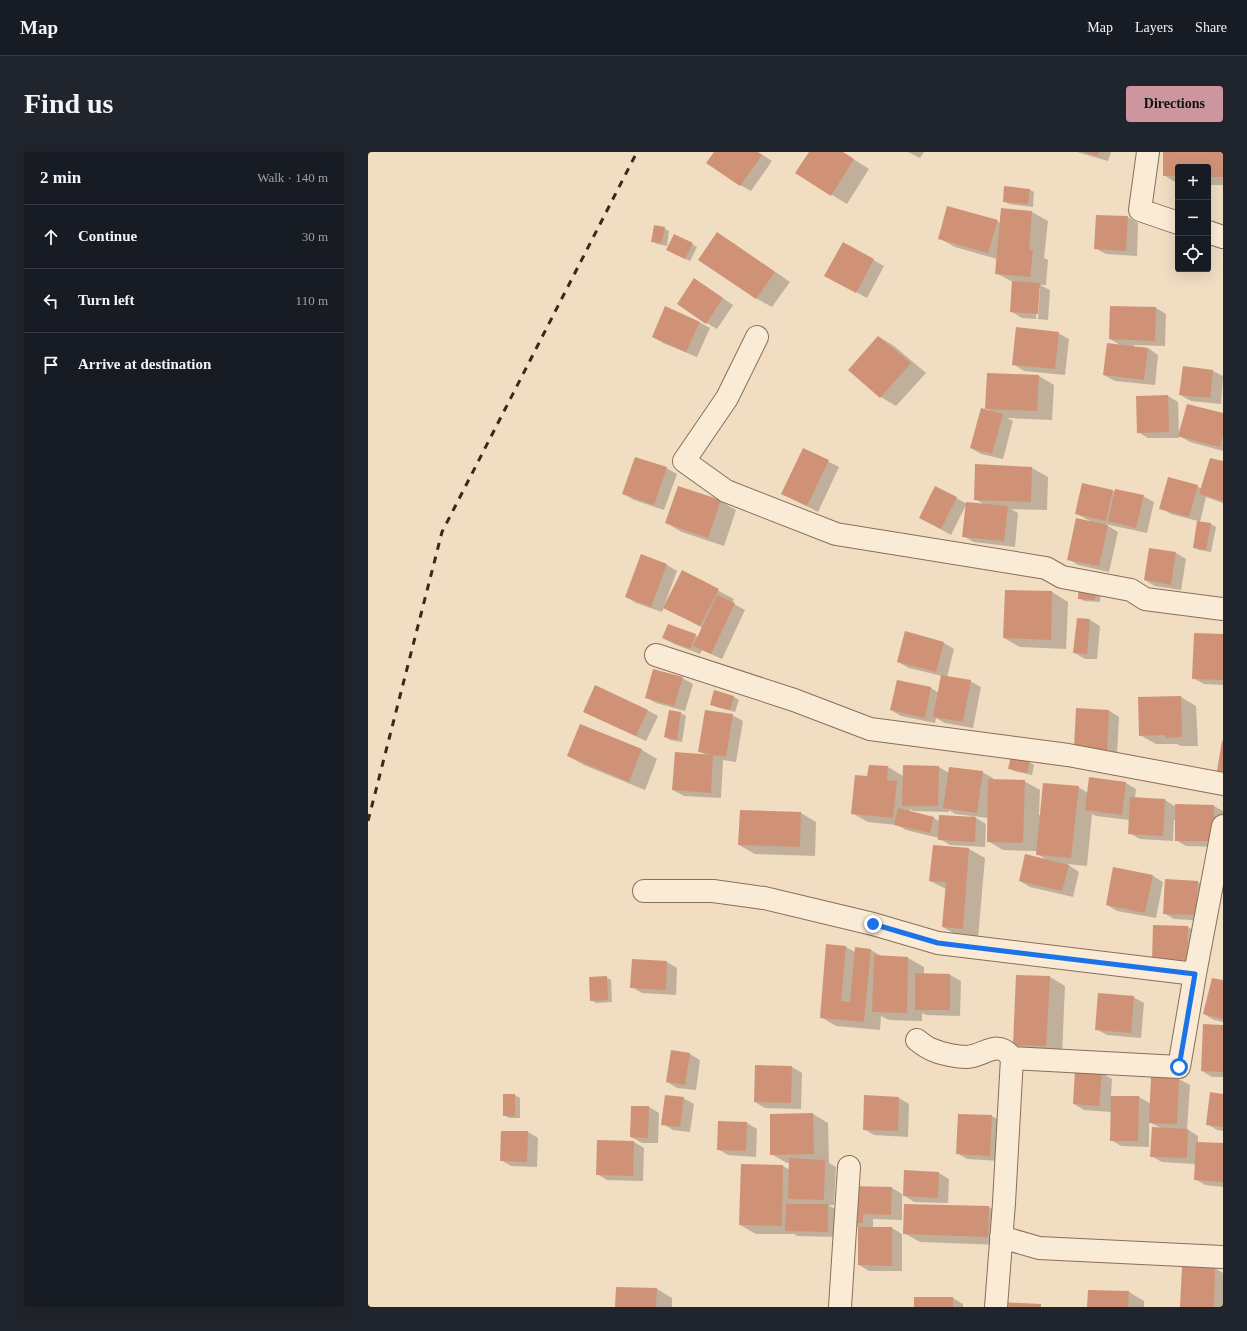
<!DOCTYPE html>
<html lang="en">
<head>
<meta charset="utf-8">
<style>
	:root { --surface:#171b24; --page:#20242c; --text:#f1f3f6; --muted:#9ea1a6; --line:#363941; --accent:#cb969e }
	body { margin:0; font-family:"Times New Roman",serif; background:var(--page); color:var(--text) }
	.controls { position:absolute; right:12px; top:12px; display:grid; overflow:hidden; border-radius:4px; box-shadow:0 4px 16px #0002 }
	.controls button { width:36px; height:36px; display:grid; place-items:center; padding:0; border:0; border-bottom:1px solid var(--line); background:var(--surface); color:var(--text); font:20px sans-serif }
	.stop { position:absolute; width:12px; height:12px; margin:-9px; border:3px solid #1a73e8; border-radius:50%; background:#fff }
	.stop.end { background:#1a73e8; border-color:#fff; box-shadow:0 1px 4px #0008 }
	.list { margin:0; padding:0; list-style:none }
	h2 { display:flex; justify-content:space-between; align-items:center; height:52px; margin:0; padding:0 16px; font-size:17px }
	h2 small { font-size:13px; font-weight:400; color:var(--muted) }
	.list li { display:grid; grid-template-columns:26px 1fr auto; gap:12px; align-items:center; box-sizing:border-box; height:64px; padding:0 16px; border-top:1px solid var(--line) }
	.list b { display:block; font-size:15px; white-space:nowrap }
	.list em { font-size:13px; font-style:normal; color:var(--muted) }
	.icon { flex:none; width:22px; height:22px; fill:none; stroke:currentColor; stroke-width:2; stroke-linecap:round; stroke-linejoin:round }
	.map { position:relative; flex:none; width:855px; height:1155px; overflow:hidden; border-radius:4px }
	header { display:flex; align-items:center; gap:24px; box-sizing:border-box; height:56px; padding:0 20px; background:var(--surface); border-bottom:1px solid var(--line) }
	header strong { font-size:19px }
	nav { display:flex; gap:22px; margin-inline-start:auto; font-size:14px }
	.intro { display:flex; align-items:center; justify-content:space-between; box-sizing:border-box; height:96px; padding:0 24px }
	h1 { margin:0; font-size:28px }
	.button { padding:10px 18px; border-radius:4px; background:var(--accent); color:#111; font-size:14px; font-weight:700 }
	main { display:flex; gap:24px; padding:0 24px }
	aside { flex:1; background:var(--surface); border-radius:4px; box-shadow:0 4px 16px #0002 }
	.map>svg:first-child { display:block }
</style>
</head>
<body>
<header>
<strong>Map</strong>
<nav><a>Map</a><a>Layers</a><a>Share</a></nav>
</header>
<div class="intro"><h1>Find us</h1><a class="button">Directions</a></div>
<main>
<aside>
<h2>2 min<small>Walk · 140 m</small></h2>
<ul class="list">
<li><svg class="icon" aria-label="ahead" viewBox="0 0 24 24"><path d="M12 20V5M6 11l6-6 6 6"/></svg><div><b>Continue</b></div><em>30 m</em></li>
<li><svg class="icon" aria-label="left" viewBox="0 0 24 24"><path d="M17 20v-9H6M10 6l-5 5 5 5"/></svg><div><b>Turn left</b></div><em>110 m</em></li>
<li><svg class="icon" aria-label="arrive" viewBox="0 0 24 24"><path d="M6 21V4h12l-3 4 3 4H6"/></svg><div><b>Arrive at destination</b></div></li>
</ul>
</aside>
<div class="map">
<svg width="855" height="1155" viewBox="0 0 855 1155">
	<rect width="100%" height="100%" fill="#f0ddc2"/>
	<path fill="#0003" fill-rule="evenodd" d="M347,0h43l14,9 -21,30 -11,-6z
		M442,0h32l27,17 -22,35 -15,-9z
		M540,0h16l-4,6z
		M709,0h34l-3,9z
		M796,0h59v33h-15v-18h-30v17l-14,-9z
		M662,38l4,2 -1,15 -24,-3 -5,-3z
		M634,57l30,3 16,9 -4,37 4,2 -2,25h-6l10,5 -2,30 -10,-1 2,-31h-2l-2,31 -14,-1 -10,-6 1,-30 -17,-9 1,-14 -42,-12 -16,-9 58,-17 3,2z
		M729,64l31,1 10,6 -1,33 -31,-2 -11,-6z
		M296,76l5,3 -2,15 -10,-2 -4,-3z
		M350,82l15,9 57,39 -18,25 -16,-9z
		M475,91l41,23 -17,32 -31,-17z
		M324,92l5,3 -7,14 -18,-9z
		M337,134l28,19 -16,24 -10,-6z
		M788,156l10,6 -1,32 -31,-1v2l14,1 10,7 -3,30 -40,-4 -11,-6 18,-29 -12,-7z
		M331,170l11,6 -13,29 -34,-14 -10,-6z
		M690,181l11,6 -4,36 -41,-4 -11,-7z
		M511,185l15,9 32,27 -30,33 -15,-9 -32,-27z
		M815,215l30,4 10,5 -2,28 -30,-3 -11,-6z
		M671,224l15,9 -2,35 -45,-2 6,3 -10,38 -22,-5 -10,-6 20,-37 -5,-3z
		M800,244l10,6 1,34 44,-22v37l-33,-9 -11,-6v2h-31l-10,-6z
		M436,297l35,18 -21,45 -35,-18z
		M855,311v40l-17,-6 -6,25 11,2 5,3 -5,25 -12,-2 -5,-3 4,-26 -27,-7 -10,-6 36,-22 5,3z
		M608,313l56,3 16,9 -1,33 -36,-1 7,4 -3,34 -41,-5 -11,-6 3,-31 -15,30 -31,-17 16,-31 31,17 18,1 -10,-6z
		M298,316l11,6 -13,36 -30,-10 -10,-6z
		M745,339l2,1 28,4 11,6 -7,31 -42,-9 13,8 -9,40 -31,-7 -10,-6 22,-38 -13,-7z
		M352,349l16,9 -12,36 -42,-14 -16,-9z
		M808,401l10,6 -5,31 -26,-4 -10,-6z
		M273,403l26,10 10,6 -13,35 19,-34 51,27 -2,4 13,7 -23,49 -20,-9 -2,4 -26,-10 -11,-6 32,-3 3,2 5,-9 -39,-21 -2,5 -26,-9 -10,-6z
		M733,435l-1,15 -16,-1 -5,-3z
		M638,439l46,1 16,10 -2,47 -46,-2 -16,-9z
		M722,468l10,6 -3,33h-12l-10,-6z
		M538,481l38,10 10,6 -7,28 23,4 11,6 -8,41 -28,-5 -9,-5 -1,5 -34,-7 -10,-6 6,-29 34,7 8,5 3,-17 -33,-8 -11,-6z
		M855,483v50l-19,-1 -11,-6z
		M314,526l11,6 -8,27 -29,-8 -10,-6z
		M366,545l5,3 -4,12 -19,-5 -5,-3z
		M813,545l15,9 2,40h-17l-4,-2h-21l-16,-9z
		M279,558l11,6 -12,25 -62,-29z
		M740,558l11,7 -2,38 -31,-1z
		M302,559l11,2 5,3 -4,26 -12,-2 -5,-3z
		M364,563l11,6 -7,41 -13,-2 -2,38 -37,-2 -11,-6 33,-35 -7,-4z
		M213,573l61,25 15,9 -12,31 -61,-25 -16,-9z
		M661,610l5,3 -2,10 -18,-4 -5,-3z
		M502,614l18,1 15,9 1,-10 35,1 10,6 33,-1 11,6v2l31,1 16,9 -1,25h2l37,-28 10,6 38,-10 10,6 -1,9 30,2 11,7 38,-1 9,5v36l-37,-1 -10,-6v-20h-2l-1,21 -33,-2 -11,-6 1,-13 -34,-4 -4,-2 -5,52 -20,-2 12,8 -6,25 -43,-10 -10,-6 27,-21 -10,-6v-3l-34,-1 -15,-9v-23l-15,-2 13,8 -1,23 -35,-2 -11,-7 -33,-8 -9,-5 -29,-3 -16,-9 16,-36zM542,657l3,2 36,1v-2l6,4 17,2 -1,1 -31,5 -6,-4 -24,-7z
		M433,661l15,9 -1,34 -60,-2 -16,-9z
		M566,694l35,3 16,9 -7,80 -20,-2 -15,-9 3,-38 -16,-8z
		M785,724l10,6 -7,36 -39,-7 -10,-6z
		M797,729l33,1 11,6 -2,33 -33,-2 -10,-6z
		M786,774l34,1 11,6 -1,32h-35z
		M478,795l9,5 16,-2 12,7 25,1 16,9v7l26,1 11,6 -1,35 -34,-1 -4,-2v8l-33,-1 -8,-4 -1,14 -44,-4 -15,-9z
		M299,810l10,6 -1,27 -34,-2 -10,-6z
		M238,825l5,3 1,22 -16,1 -5,-3z
		M682,825l15,9 -3,69 -33,-2 -15,-9z
		M855,830v40l-9,-2 -10,-6z
		M765,845l11,6 -3,35 -34,-3 -11,-6z
		M855,874v51h-11l-10,-6z
		M304,899l18,3 10,6 -4,30 -19,-2 -10,-6z
		M424,915l10,6 -1,36 -36,-1 -10,-6z
		M734,921l10,6 -1,18h28l12,7 1,-26 27,1 11,6 -3,44 11,7v7l25,1v43l-18,-2 -10,-6 1,-15 -34,-2 -11,-6 10,-28 -12,-6v25l-28,-1 -10,-6v-28l-27,-2 -10,-6z
		M147,943l5,3v20h-11l-5,-3z
		M855,943v36l-6,-1 -10,-6z
		M315,946l11,6 -4,28 -17,-2 -10,-6z
		M531,946l10,6 -1,33 -34,-2 -10,-6z
		M281,955l10,6 -1,30h-16l-11,-6z
		M445,962l15,9 1,40 7,4 -2,38h-6l11,6 -1,26 -41,-1 -3,-2h-38l-16,-9 43,-59 7,4v-7h-3l-16,-9z
		M624,964l10,6 -2,39 -33,-2 -10,-6z
		M351,970l28,1 10,6 -1,28 -28,-2 -10,-6z
		M160,980l10,6 -1,29 -26,-1 -10,-6z
		M266,990l10,6 -1,33 -36,-1 -10,-6z
		M571,1021l10,6 -1,24 -34,-1 -12,-8v26l-29,-1v9h19l10,6v37h-33l-10,-6v-37l-9,-6 42,-34 12,7z
		M621,1055l15,9 -1,29 -83,-3 -16,-9z
		M847,1116l8,5v34h-42z
		M289,1137l15,9v9h-56z
		M761,1140l15,9v6h-56z
		M585,1146l10,6v3h-48z"/>
	<path fill="#d09276" d="M346,0h44l4,3 -22,31 -34,-23z
		M441,0h34l11,7 -23,37 -36,-23z
		M716,0h15l-1,4z
		M795,0h60v25h-15v-10h-30v9h-15z
		M636,34l26,3 -2,15 -25,-2z
		M579,54l51,14 -10,33 -50,-14z
		M633,56l31,3 -3,39h4l-3,27 -35,-3z
		M728,63l32,1 -2,35 -32,-2z
		M286,73l11,2 -3,16 -11,-1z
		M349,80l58,40 -19,27 -58,-39z
		M306,82l19,9 -8,16 -19,-9z
		M475,90l31,17 -18,34 -32,-17z
		M326,126l29,20 -17,26 -29,-20z
		M644,129l28,2 -2,31 -28,-2z
		M297,154l35,16 -14,30 -34,-15z
		M742,154l46,1 -1,34 -46,-2z
		M648,175l43,5 -4,37 -43,-4z
		M510,184l33,27 -31,35 -32,-28z
		M739,191l41,5 -4,32 -41,-5z
		M815,214l30,4 -3,28 -31,-3z
		M619,221l52,2 -2,36 -52,-2z
		M800,243l1,37 -32,1 -1,-37z
		M819,252l36,9v22l-3,12 -42,-11z
		M613,256l22,6 -11,40 -22,-6z
		M435,296l26,12 -22,46 -26,-12z
		M267,305l32,10 -13,38 -32,-11z
		M842,306l13,3v40l-24,-7z
		M607,312l57,3 -1,35 -57,-2z
		M800,325l30,8 -9,32 -30,-8z
		M714,331l31,7 -7,31 -31,-7z
		M310,334l43,14 -13,38 -43,-15z
		M567,334l22,11 -16,32 -22,-11z
		M747,337l29,6 -8,33 -28,-7z
		M598,350l42,4 -4,35 -42,-4z
		M708,366l32,7 -9,41 -32,-6z
		M829,369l14,2 -5,27 -13,-2z
		M781,396l27,4 -5,33 -27,-5z
		M273,402l26,10 -16,43 -26,-10z
		M314,418l37,19 -19,37 -37,-18z
		M711,430l18,2 -2,16 -17,-1z
		M637,438l47,1 -1,49 -48,-2z
		M349,443l18,8 -24,51 -18,-8z
		M709,466l13,1 -3,35 -14,-1z
		M300,472l28,10 -6,15 -28,-11z
		M537,479l39,11 -8,30 -39,-10z
		M826,481l29,1v46l-31,-1z
		M285,517l30,8 -9,29 -29,-8z
		M573,523l30,5 -8,42 -30,-5z
		M529,528l34,7 -6,31 -35,-8z
		M227,533l53,25 -12,26 -53,-24z
		M346,538l20,6 -4,14 -20,-5z
		M813,544l1,41 -17,1v-3l-26,1 -1,-39z
		M708,556l33,2 -2,40 -33,-2z
		M301,558l12,2 -4,28 -13,-3z
		M337,558l28,4 -7,43 -28,-5z
		M212,572l62,25 -13,33 -62,-26z
		M854,589h1v31l-6,-1z
		M307,600l38,3 -2,38 -39,-3z
		M643,604l19,5 -3,12 -19,-4z
		M501,613l19,1 -1,14 10,1 -4,37 -42,-4 4,-39 12,1z
		M535,613l36,1 -1,40h-36z
		M581,615l34,4 -6,42 -34,-5z
		M721,625l37,5 -4,33 -37,-5z
		M620,627l37,1 -2,63 -36,-1z
		M675,631l36,3 -8,72 -35,-3z
		M762,645l35,2 -2,37 -35,-2z
		M807,652l39,1 -1,36h-38z
		M530,656l36,9 -4,16 -36,-8z
		M372,658l61,2 -1,35 -62,-2z
		M571,663l37,2 -1,25 -37,-2z
		M565,693l36,3 -6,81 -21,-2 4,-45 -17,-1z
		M657,702l44,11 -7,26 -43,-10z
		M745,715l40,8 -8,38 -39,-8z
		M797,727l33,2 -2,34 -33,-1z
		M785,773l35,1 -1,34 -35,-1z
		M458,792l20,2 -5,55 9,1 5,-55 16,2 -7,73 -44,-4z
		M506,803l34,2 -1,56 -35,-1z
		M264,807l35,2 -1,29 -36,-2z
		M547,821l35,1v36h-35z
		M648,823l34,1 -4,70 -33,-1z
		M239,824l1,24 -18,1 -1,-24z
		M844,826l11,2v39l-20,-5z
		M730,841l36,3 -3,37 -36,-3z
		M835,872l20,1v47l-22,-1z
		M303,898l19,3 -5,32 -19,-3z
		M387,913l37,1 -1,37 -37,-1z
		M707,918l27,2 -3,34 -26,-2z
		M783,925l28,1 -2,46 -28,-1z
		M842,940l13,2v33l-17,-2z
		M135,942h12v22h-12z
		M297,943l19,2 -4,30 -19,-2z
		M496,943l35,2 -1,34 -35,-1z
		M743,944h28l-1,45h-28z
		M263,954h18l-1,32 -18,-1z
		M445,961l1,41 -44,1v-41z
		M590,962l34,1 -2,41 -34,-2z
		M350,969l29,1 -1,29 -29,-1z
		M784,975l36,2 -1,29 -37,-1z
		M133,979h27l-1,31 -27,-1z
		M229,988l37,1 -1,35 -37,-1z
		M828,990l27,1v39l-29,-2z
		M421,1006l36,2 -1,40 -36,-1z
		M373,1012l42,1 -1,61 -43,-1z
		M536,1018l35,2 -1,26 -35,-2z
		M482,1034l42,1 -1,28 -28,-1v9h-14z
		M418,1052h42v28l-43,-1z
		M536,1052l85,2 -1,31 -85,-3z
		M490,1075h34v39l-34,-1z
		M814,1114l33,1 -1,40h-34z
		M248,1135l41,1 -1,19h-41z
		M720,1138l41,1 -1,16h-41z
		M546,1145h39v10h-39z
		M631,1150l42,2v3h-43z"/>
	<g fill="none" stroke-linecap="round" stroke-linejoin="round">
		<g stroke="#8b6e58" stroke-width="24">
			<path id="minor" d="M780,0l-8,58 38,13
				M840,80l15,5
				M389,185l-30,61 -43,63 42,30 110,43 210,34 16,9 69,13 14,9 78,10
				M288,503l138,45 76,29 198,26 155,29
				M276,739h69l51,7 109,26 65,19 257,31
				M549,888c5,4 10,8 16,10 9,4 24,7 34,7 17,-1 31,-19 45,1l-8,145 -8,104
				M644,906l167,9 16,-93 28,-148
				M633,1085l38,11 184,9
				M472,1155l9,-140"/>
		</g>
		<use href="#minor" stroke="#faebd6" stroke-width="22"/>
		<path stroke="#3a281d" stroke-width="3" stroke-dasharray="7 7" stroke-linecap="butt" d="M0,669l74,-289 195,-380"/>
	</g>
	<g fill="none" stroke-linecap="round" stroke-linejoin="round">
		<path stroke="#1a73e8" stroke-width="5" d="M505,772l65,19 257,31 -16,93"/>
	</g>
</svg>
<div class="controls">
<button>+</button>
<button>−</button>
<button><svg class="icon" aria-label="locate" viewBox="0 0 24 24"><circle cx="12" cy="12" r="6"/><path d="M12 2v4M12 18v4M2 12h4M18 12h4"/></svg></button>
</div>
<div class="stop" style="left:811px;top:915px"></div>
<div class="stop end" style="left:505px;top:772px"></div>
</div>
</main>
</body>
</html>
